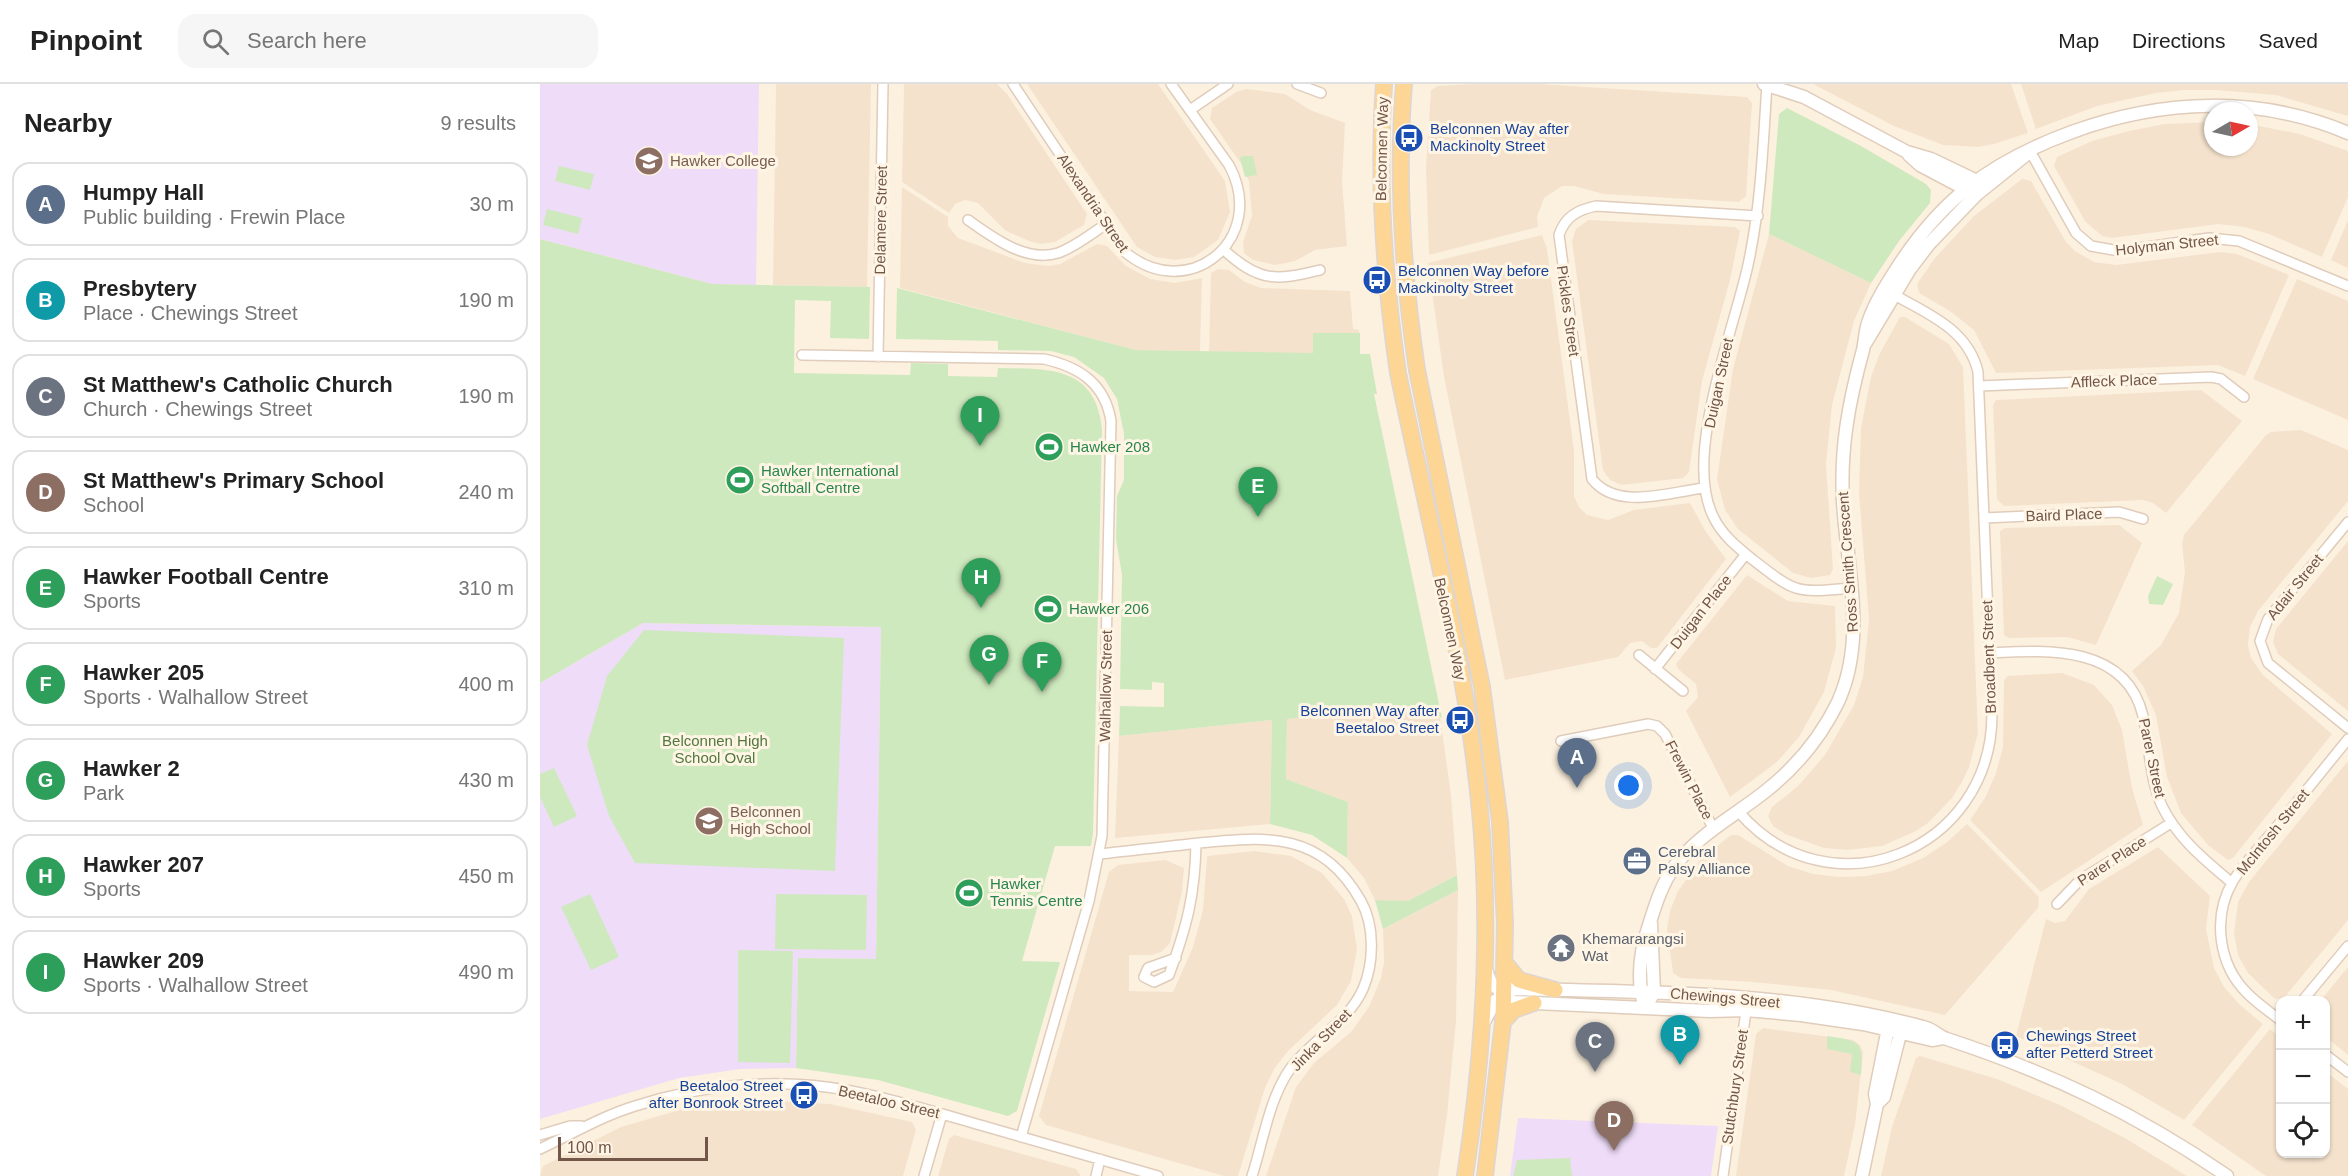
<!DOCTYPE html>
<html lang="en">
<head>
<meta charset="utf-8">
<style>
	:root { --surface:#fff; --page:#f6f6f6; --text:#222; --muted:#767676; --line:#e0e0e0; --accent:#2563eb }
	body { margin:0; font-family:Helvetica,sans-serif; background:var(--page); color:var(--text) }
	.controls { position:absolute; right:18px; bottom:18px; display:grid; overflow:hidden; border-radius:12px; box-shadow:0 2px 4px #0004 }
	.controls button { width:54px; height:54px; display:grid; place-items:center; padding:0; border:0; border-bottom:2px solid var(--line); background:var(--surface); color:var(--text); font:30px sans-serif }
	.compass { position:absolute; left:1664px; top:18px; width:54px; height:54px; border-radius:50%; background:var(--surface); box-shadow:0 2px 4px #0004; rotate:81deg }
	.scale { position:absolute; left:18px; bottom:15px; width:150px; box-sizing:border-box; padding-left:6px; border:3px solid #725647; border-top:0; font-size:16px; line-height:21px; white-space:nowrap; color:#725647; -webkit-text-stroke:4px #fff5e5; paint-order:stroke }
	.you { position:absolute; left:1089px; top:702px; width:21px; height:21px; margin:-15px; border:4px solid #fff; border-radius:50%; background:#1a73e8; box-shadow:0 0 0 9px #1a73e833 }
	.badge { display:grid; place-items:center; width:39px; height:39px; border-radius:50%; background:var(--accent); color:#fff; font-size:20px; font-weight:700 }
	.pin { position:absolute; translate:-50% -50px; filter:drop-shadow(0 2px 3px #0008) }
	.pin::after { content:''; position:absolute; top:32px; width:21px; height:18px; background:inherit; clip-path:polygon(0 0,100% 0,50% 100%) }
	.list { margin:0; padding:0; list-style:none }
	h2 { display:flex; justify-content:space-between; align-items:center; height:78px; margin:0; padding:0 24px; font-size:26px }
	h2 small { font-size:20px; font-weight:400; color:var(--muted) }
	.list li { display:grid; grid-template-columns:39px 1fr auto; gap:18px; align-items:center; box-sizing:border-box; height:84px; margin:0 12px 12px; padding:0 12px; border:2px solid var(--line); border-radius:18px }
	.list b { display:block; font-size:22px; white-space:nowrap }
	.list p { margin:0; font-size:20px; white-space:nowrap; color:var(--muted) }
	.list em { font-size:20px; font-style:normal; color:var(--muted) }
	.icon { flex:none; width:33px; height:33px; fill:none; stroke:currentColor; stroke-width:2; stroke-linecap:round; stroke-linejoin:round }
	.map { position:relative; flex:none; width:1808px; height:1092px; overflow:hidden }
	header { display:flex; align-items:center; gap:36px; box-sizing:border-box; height:84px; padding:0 30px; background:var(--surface); border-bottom:2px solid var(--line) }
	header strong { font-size:28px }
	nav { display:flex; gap:33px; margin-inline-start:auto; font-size:21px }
	.search { width:420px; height:54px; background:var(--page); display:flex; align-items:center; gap:15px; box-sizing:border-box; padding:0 21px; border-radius:18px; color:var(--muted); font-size:22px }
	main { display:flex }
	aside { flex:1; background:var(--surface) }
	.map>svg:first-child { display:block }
</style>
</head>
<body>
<header>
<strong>Pinpoint</strong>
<div class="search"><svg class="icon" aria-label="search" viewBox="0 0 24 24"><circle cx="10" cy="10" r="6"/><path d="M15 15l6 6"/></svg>Search here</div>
<nav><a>Map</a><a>Directions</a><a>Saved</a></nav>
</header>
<main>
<aside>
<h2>Nearby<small>9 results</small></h2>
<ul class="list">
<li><span class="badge" style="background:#5c6f8a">A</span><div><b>Humpy Hall</b><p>Public building · Frewin Place</p></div><em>30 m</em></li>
<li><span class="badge" style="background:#0f9aa8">B</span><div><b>Presbytery</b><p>Place · Chewings Street</p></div><em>190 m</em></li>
<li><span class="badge" style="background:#6b7280">C</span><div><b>St Matthew's Catholic Church</b><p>Church · Chewings Street</p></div><em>190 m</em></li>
<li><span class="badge" style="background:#8d6e63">D</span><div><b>St Matthew's Primary School</b><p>School</p></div><em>240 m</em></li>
<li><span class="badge" style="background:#2e9e5b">E</span><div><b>Hawker Football Centre</b><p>Sports</p></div><em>310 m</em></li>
<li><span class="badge" style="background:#2e9e5b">F</span><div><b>Hawker 205</b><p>Sports · Walhallow Street</p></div><em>400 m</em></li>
<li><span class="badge" style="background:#2e9e5b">G</span><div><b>Hawker 2</b><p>Park</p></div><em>430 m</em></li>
<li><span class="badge" style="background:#2e9e5b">H</span><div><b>Hawker 207</b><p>Sports</p></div><em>450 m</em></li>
<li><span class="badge" style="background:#2e9e5b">I</span><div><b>Hawker 209</b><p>Sports · Walhallow Street</p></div><em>490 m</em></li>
</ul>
</aside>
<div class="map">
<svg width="1808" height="1092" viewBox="0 0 1808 1092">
	<rect width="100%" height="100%" fill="#fcf1df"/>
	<path fill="#f4e2cd" d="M236,0h95l-4,203 -94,-2z
		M364,0h93l10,10 80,120 -3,11 -29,17 -14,2 -12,-3 -23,-10 -28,-28 -13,-3 -10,4 -6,9 -47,-31z
		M487,0h131l67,97 5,31 -12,28 -24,17 -19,3 -20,-3 -18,-10z
		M934,0h64l209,13 5,6 -6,93 -7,6 -135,-8 -30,-8h-12l-18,12 -7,19 1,10 -109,28 -3,-87 5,-78 7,-4z
		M1273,0h198l17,49 -34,11 -16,3 -35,-2 -49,-19z
		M1481,0h327v32l-72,-21 -61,-5h-30l-29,3 -59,13 -61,23z
		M706,5l39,5 25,16 35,13 -3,58 5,65 -32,4 -20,11 -20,4 -22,-5 -9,-7 -1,-11 9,-26 -3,-35 -7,-16 -32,-46 2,-11 24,-16z
		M1673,38v25h36v-23l51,10 48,17v46l-26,60 -53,-23 -25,-7 -26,-3 -106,14 -10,-2 -17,-15 -31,-55 3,-9 35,-16 37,-10 35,-7z
		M1482,95l9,2 35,61 9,9 19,11 22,3 104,-13 17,2 52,21 -44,101 -27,-11 -222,8 -22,-43 -24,-19 -31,-18 -2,-9 18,-26 39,-42z
		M362,103l46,30v9l10,12 67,25 23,3 12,-2 37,-20 10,2 19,20 24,13 25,4 27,-5 -2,73 -64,-1 -236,-62z
		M1048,136l147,7 5,4 -10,49 -28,101 -13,91 -6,6 -61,7 -12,-5 -7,-10 -31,-229 4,-12z
		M1808,136v48l-17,-8z
		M1229,150l102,49 -17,38 -22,84 -6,59 7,105 -3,6 -19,3 -18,-5 -55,-44 -13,-19 -8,-31 16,-110z
		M1002,151l5,14 27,202v45l5,11 8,8 21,5 26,-10 56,-7 16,29 20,27 -69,89h-6l-9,-7 -12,2 -12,14 -113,23 -61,-303 -16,-114z
		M678,185l11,1 16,12 16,6 89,3 3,38 6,1v24l-150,-2 2,-79z
		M1757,195l51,22v119l-95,-41z
		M1360,233h5l44,27 14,23 15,366 -9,34 -7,15 -10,16 -24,25 -14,9 -32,14 -35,4 -23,-2 -39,-14 -12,-8 -5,-10 4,-9 26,-21 27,-31 29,-50 9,-28 6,-57 -10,-128 2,-64 10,-51 8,-22z
		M1661,306l41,31 -76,92 -13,-10 -10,-3 -139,6 -7,-7 -4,-94 3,-5z
		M1761,346l47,20v51l-90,110 -8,16 -2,18 3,13 12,17 69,59 -99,124 -5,2 -20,-15 -27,-32 -14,-36 -11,-62 -13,-29 -11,-15 29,-26 18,-32 6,-41 -3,-28 2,-9 82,-100 5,-3z
		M1579,441l23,18 -46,102 -29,-8 -58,1 -5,-3 -4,-104 5,-3z
		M1808,457v170l-70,-57 -5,-12 3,-13z
		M1207,491l41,26 47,5 1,42 -12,44 -25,45 -22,25 -47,35 -44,-86 12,-14 -2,-13 -18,-15 -2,-5z
		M1522,589l32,12 18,20 10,25 10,58 11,37 -102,67 -71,-72 15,-22 11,-25 7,-26 1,-66 3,-5z
		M879,621l21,11 11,79 6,80 -49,26 -33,-1 -11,-22 -17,-20 1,-56 -62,-23 1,-60z
		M732,636l-2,104 -155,14 4,-102z
		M1808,677v159l-64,78 -9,1 -27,-26 -10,-18 -4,-21 4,-32 11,-20z
		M1427,740l72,73 -1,11 -93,107 -114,-25 -78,-8 -72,-4 -8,-5 -6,-44 3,-18 8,-20 23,-32 30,-24h7l50,31 25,8 27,3 26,-1 26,-5 31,-13 23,-15z
		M1618,763l52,49 -4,33 8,39 10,19 16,18 23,19 -79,96 -62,-36 -106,-48 30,-117 9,4 10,-2 24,-32z
		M714,767l37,5 31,17 22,26 8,17 5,33 -6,32 -14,24 -49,46 -14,18 -9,19 -27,88h-14l-178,-51 -7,-9 70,-244 9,-7 47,-5 19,8 -2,24 -12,51 -9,9 -9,3h-23v36l44,1 20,-45 10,-37 4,-54z
		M918,806l-2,132 -9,93 -9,61h-172l30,-89 18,-24 37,-31 18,-25 12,-29 3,-16 -1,-33z
		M1808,883v88l-22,-18v-37h-5z
		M1223,944l90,12 7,5 3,8 -8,72 -11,51h-108l20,-142z
		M1730,945l10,8v117h46v-82l22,17v87h-82l-74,-51z
		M1380,972l77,23 63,26 65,33 62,38h-306l11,-49 24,-69z
		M218,1016l72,4 82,18 4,8 -13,46h-363l3,-10 78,-39 62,-18z
		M414,1051l122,34 5,7h-143l11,-37z"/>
	<path fill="#eedcf8" d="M0,0h219l-3,201 -44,-1 -172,-45z
		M103,539l238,4 -5,332 -78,-1 -2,110 -56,1 -61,9 -139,41v-436z
		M978,1034l200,8 -7,50h-201z"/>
	<path fill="#cfe9be" d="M1247,24l74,38 65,38 5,6 -1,13 -31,38 -28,42 -102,-49 10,-120z
		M703,72h10l4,19 -12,2 -5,-19z
		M19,82l35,8 -4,16 -35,-9z
		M7,125l35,9 -4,16 -35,-9z
		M0,155l172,45 158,3 -1,52 -39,-1 1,-37 -36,-1 -1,73 116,2 1,-12 37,1v12l49,1 1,-9c49,1 98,-3 104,61l-9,404 -2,13h-36l-33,115 38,1 -43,149 -9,5 -130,-36 -82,-12 2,-110 78,1 5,-332 -238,-4 -103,60z
		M357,204l239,62 177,3v-20h47v21h10l7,40h-3l68,324 -24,-13 -131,14 -1,60 62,23 -1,56 -35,-23 -42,-11 2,-104 -153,16 1,-30 44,1v-24l-12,-1v8l-32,-1 2,-114 -6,-36 1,-43 7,-16v-46l-7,-35 -13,-21 -30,-21 -23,-6 -53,-1v-9l-102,-2z
		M1617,492l16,8 -10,21 -14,-1 -1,-8z
		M104,546l200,8 -9,233 -200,-8 -26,-47 -22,-71 20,-69z
		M14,684l23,48 -23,11 -14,-30v-23z
		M917,791l1,15 -75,39 -8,-29 33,1z
		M50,810l29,63 -28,13 -30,-63z
		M236,810l91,1 -1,55 -91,-1z
		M198,866l55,1 -3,112 -52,-1z
		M1287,952c32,5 37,4 34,39l-11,-3 2,-18 -25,-5z
		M1030,1074l2,18h-59l4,-16z"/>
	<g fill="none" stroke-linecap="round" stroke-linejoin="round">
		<g stroke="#e0ccbb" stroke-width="12">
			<path id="minor" d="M473,0l112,168c63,53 144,-13 104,-87l-58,-81
				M757,0l24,9
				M1227,0c-4,61 -6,121 -19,181 -14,65 -65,190 -35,251 8,18 24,31 39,43 45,35 43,34 99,29
				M650,26l38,-26
				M1490,67l46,82 15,13 28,5 90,-13 30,3 109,45
				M428,136c24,17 58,43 90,33 17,-6 33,-19 48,-29
				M684,166c35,32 51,31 96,20
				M262,271l242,4c36,8 61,25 67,62l-9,415 -13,65 -68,236
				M338,273l5,-273
				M1439,302l232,-9 10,2 23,18
				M1164,404c-35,4 -87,23 -112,-9l-33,-244c6,-18 18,-25 37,-29l162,10
				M1444,434l135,-6 24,7
				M1808,438l-80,97 -8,22 8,22 80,65
				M1449,569c57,-3 137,-9 154,63 7,30 6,62 19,90 16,33 43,54 70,77
				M1099,571l44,36
				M1115,585l91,-115
				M1021,657l87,-17 9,2 8,8 48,94
				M1198,727c90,106 254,41 254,-97l-14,-342c-10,-44 -54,-60 -89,-80
				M560,770c33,-4 66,-7 99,-11 70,-7 123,-11 162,58 14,25 13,62 2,88 -16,35 -51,50 -73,80 -21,30 -27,73 -38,107
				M1517,820l23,-24 91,-57
				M636,874l-28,10 -4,9 10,5 15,-7c18,-49 26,-80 27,-131
				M1763,916l45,-54
				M1740,936c-10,-8 -22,-16 -32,-26 -30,-29 -36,-77 -15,-113 11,-18 27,-34 40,-50 25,-30 50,-61 75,-92
				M1786,971l22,17
				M0,1051l30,-9h11
				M0,1065c32,-15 60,-32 95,-43 68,-22 146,-29 216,-15 46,9 91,23 136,36 57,16 114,33 171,49
				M384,1092l18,-62
				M556,1092l4,-17
				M1183,1092l24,-172"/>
		</g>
		<g stroke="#e0ccbb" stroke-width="15">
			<path id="tertiary" d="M1224,0l40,13 103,55 24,7 50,24
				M1369,71l11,10 51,27
				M1325,260l45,-75 19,-25 47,-49 51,-41
				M946,886l5,13 22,19 197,9 36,-1 55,5 62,9 69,16 11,-2
				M1111,914l3,-6 -3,-69
				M1105,924c-9,-28 -5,-58 5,-86 6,-19 12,-38 24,-55 24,-33 61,-51 93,-77 30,-24 54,-53 71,-88 29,-63 9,-134 5,-200 -3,-54 6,-101 20,-152 2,-9 2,-18 5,-27 5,-16 15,-33 24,-47 47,-76 98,-114 180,-144 90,-33 187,-37 276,1
				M945,936l10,-19 18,-12c137,3 277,2 410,38 10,2 15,9 24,12 103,34 190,75 280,137
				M1337,1020l7,-7 18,-71
				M1322,1092l15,-72 -2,-10 14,-71"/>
		</g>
		<g stroke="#ddd6d3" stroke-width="18">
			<path id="primary" d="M844,0c-7,97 0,193 14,289 29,141 67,286 81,428 13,125 5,251 -14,375
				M864,0c-8,96 -1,191 13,286l65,317 18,135 5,102 -2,98 -18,154
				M965,879l14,17 36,10
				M963,938l11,-12 20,-7"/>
		</g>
		<use href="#minor" stroke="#fff" stroke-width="9"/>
		<use href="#tertiary" stroke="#fff" stroke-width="12"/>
		<use href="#primary" stroke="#fdd695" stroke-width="15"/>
	</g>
	<defs>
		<g id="bus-disc" transform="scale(1.5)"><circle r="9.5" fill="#1a4fb4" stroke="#fff5e5"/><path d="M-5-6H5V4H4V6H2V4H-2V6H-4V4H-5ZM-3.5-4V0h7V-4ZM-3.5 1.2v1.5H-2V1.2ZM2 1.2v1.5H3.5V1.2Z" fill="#fff"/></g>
		<g id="school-disc" transform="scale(1.5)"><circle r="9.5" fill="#8d6e63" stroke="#fff5e5"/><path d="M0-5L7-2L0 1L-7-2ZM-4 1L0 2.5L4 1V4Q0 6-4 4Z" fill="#fff"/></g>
		<g id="stadium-disc" transform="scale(1.5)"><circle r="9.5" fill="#2e9e5b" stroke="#fff5e5"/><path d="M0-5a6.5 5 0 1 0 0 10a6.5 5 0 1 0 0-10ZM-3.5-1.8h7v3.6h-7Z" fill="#fff"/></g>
		<g id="office-disc" transform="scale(1.5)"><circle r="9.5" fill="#5c6f8a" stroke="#fff5e5"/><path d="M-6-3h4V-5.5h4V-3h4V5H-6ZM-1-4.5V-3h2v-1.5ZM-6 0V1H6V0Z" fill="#fff"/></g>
		<g id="temple-disc" transform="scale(1.5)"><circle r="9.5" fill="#6b7280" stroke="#fff5e5"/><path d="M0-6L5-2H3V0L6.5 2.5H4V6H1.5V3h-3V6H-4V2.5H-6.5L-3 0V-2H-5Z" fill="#fff"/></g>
	</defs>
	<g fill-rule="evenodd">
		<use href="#bus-disc" x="869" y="54"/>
		<use href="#school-disc" x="109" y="77"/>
		<use href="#bus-disc" x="837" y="196"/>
		<use href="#stadium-disc" x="509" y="363"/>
		<use href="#stadium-disc" x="200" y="396"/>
		<use href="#stadium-disc" x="508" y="525"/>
		<use href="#bus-disc" x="920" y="636"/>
		<use href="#school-disc" x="169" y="737"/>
		<use href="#office-disc" x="1097" y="777"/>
		<use href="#stadium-disc" x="429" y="809"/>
		<use href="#temple-disc" x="1021" y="864"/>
		<use href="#bus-disc" x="1465" y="961"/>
		<use href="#bus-disc" x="264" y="1011"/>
	</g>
	<g text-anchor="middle" stroke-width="6" stroke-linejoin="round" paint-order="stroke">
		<g font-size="15" fill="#164399" stroke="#fff5e5" text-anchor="start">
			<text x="890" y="50">Belconnen Way after<tspan x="890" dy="17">Mackinolty Street</tspan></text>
			<text x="858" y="192">Belconnen Way before<tspan x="858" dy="17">Mackinolty Street</tspan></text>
			<text x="899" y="632" text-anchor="end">Belconnen Way after<tspan x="899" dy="17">Beetaloo Street</tspan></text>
			<text x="1486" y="957">Chewings Street<tspan x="1486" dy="17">after Petterd Street</tspan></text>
			<text x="243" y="1007" text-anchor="end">Beetaloo Street<tspan x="243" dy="17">after Bonrook Street</tspan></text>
		</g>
		<g font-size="15" fill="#725647" stroke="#fff5e5">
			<text transform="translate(842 65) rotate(-89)" y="5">Belconnen Way</text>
			<text transform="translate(553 119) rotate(56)" y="5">Alexandria Street</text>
			<text transform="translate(341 136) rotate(-89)" y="5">Delamere Street</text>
			<text transform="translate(1627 161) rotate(-6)" y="5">Holyman Street</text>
			<text transform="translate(1028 227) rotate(82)" y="5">Pickles Street</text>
			<text transform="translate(1574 297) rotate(-2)" y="5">Affleck Place</text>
			<text transform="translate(1179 299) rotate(-78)" y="5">Duigan Street</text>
			<text transform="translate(1524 431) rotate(-2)" y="5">Baird Place</text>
			<text transform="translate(1308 478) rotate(-94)" y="5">Ross Smith Crescent</text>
			<text transform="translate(1755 503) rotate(-51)" y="5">Adair Street</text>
			<text transform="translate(1161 528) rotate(-52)" y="5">Duigan Place</text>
			<text transform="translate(910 545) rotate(78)" y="5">Belconnen Way</text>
			<text transform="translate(1449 573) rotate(-92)" y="5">Broadbent Street</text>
			<text transform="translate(566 602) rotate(-89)" y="5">Walhallow Street</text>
			<text transform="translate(1612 674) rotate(78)" y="5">Parer Street</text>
			<text transform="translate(1149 696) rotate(63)" y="5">Frewin Place</text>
			<text transform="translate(1733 748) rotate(-51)" y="5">McIntosh Street</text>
			<text transform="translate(1572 777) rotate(-33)" y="5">Parer Place</text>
			<text transform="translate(1185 914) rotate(5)" y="5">Chewings Street</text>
			<text transform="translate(781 956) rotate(-46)" y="5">Jinka Street</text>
			<text transform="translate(1195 1003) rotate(-82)" y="5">Stutchbury Street</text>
			<text transform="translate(349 1018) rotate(13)" y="5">Beetaloo Street</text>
		</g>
		<g font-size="15" fill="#785e54" stroke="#fff5e5" text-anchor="start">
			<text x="130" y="82">Hawker College</text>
			<text x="190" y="733">Belconnen<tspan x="190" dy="17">High School</tspan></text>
		</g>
		<g font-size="15" fill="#27864d" stroke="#fff5e5" text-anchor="start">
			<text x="530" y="368">Hawker 208</text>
			<text x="221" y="392">Hawker International<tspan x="221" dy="17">Softball Centre</tspan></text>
			<text x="529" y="530">Hawker 206</text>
			<text x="450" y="805">Hawker<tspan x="450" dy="17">Tennis Centre</tspan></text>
		</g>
		<g font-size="15" fill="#50783f" stroke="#fff5e5">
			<text x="175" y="662">Belconnen High<tspan x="175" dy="17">School Oval</tspan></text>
		</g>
		<g font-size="15" fill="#4e5e75" stroke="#fff5e5" text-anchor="start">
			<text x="1118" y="773">Cerebral<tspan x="1118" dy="17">Palsy Alliance</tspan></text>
		</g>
		<g font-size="15" fill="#5b616d" stroke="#fff5e5" text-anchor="start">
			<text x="1042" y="860">Khemararangsi<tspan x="1042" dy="17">Wat</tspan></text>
		</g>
	</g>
</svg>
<div class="controls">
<button>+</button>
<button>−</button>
<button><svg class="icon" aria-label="locate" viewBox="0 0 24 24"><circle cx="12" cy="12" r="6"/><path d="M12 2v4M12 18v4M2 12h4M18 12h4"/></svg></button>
</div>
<svg class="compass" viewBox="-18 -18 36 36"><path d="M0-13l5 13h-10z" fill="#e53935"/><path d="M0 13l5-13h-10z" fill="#767676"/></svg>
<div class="scale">100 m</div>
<div class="you"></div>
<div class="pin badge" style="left:1037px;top:704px;background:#5c6f8a">A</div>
<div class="pin badge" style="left:1140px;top:981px;background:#0f9aa8">B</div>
<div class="pin badge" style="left:1055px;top:988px;background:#6b7280">C</div>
<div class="pin badge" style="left:1074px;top:1067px;background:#8d6e63">D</div>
<div class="pin badge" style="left:718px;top:433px;background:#2e9e5b">E</div>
<div class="pin badge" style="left:502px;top:608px;background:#2e9e5b">F</div>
<div class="pin badge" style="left:449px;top:601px;background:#2e9e5b">G</div>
<div class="pin badge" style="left:441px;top:524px;background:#2e9e5b">H</div>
<div class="pin badge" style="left:440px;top:362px;background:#2e9e5b">I</div>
</div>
</main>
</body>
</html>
